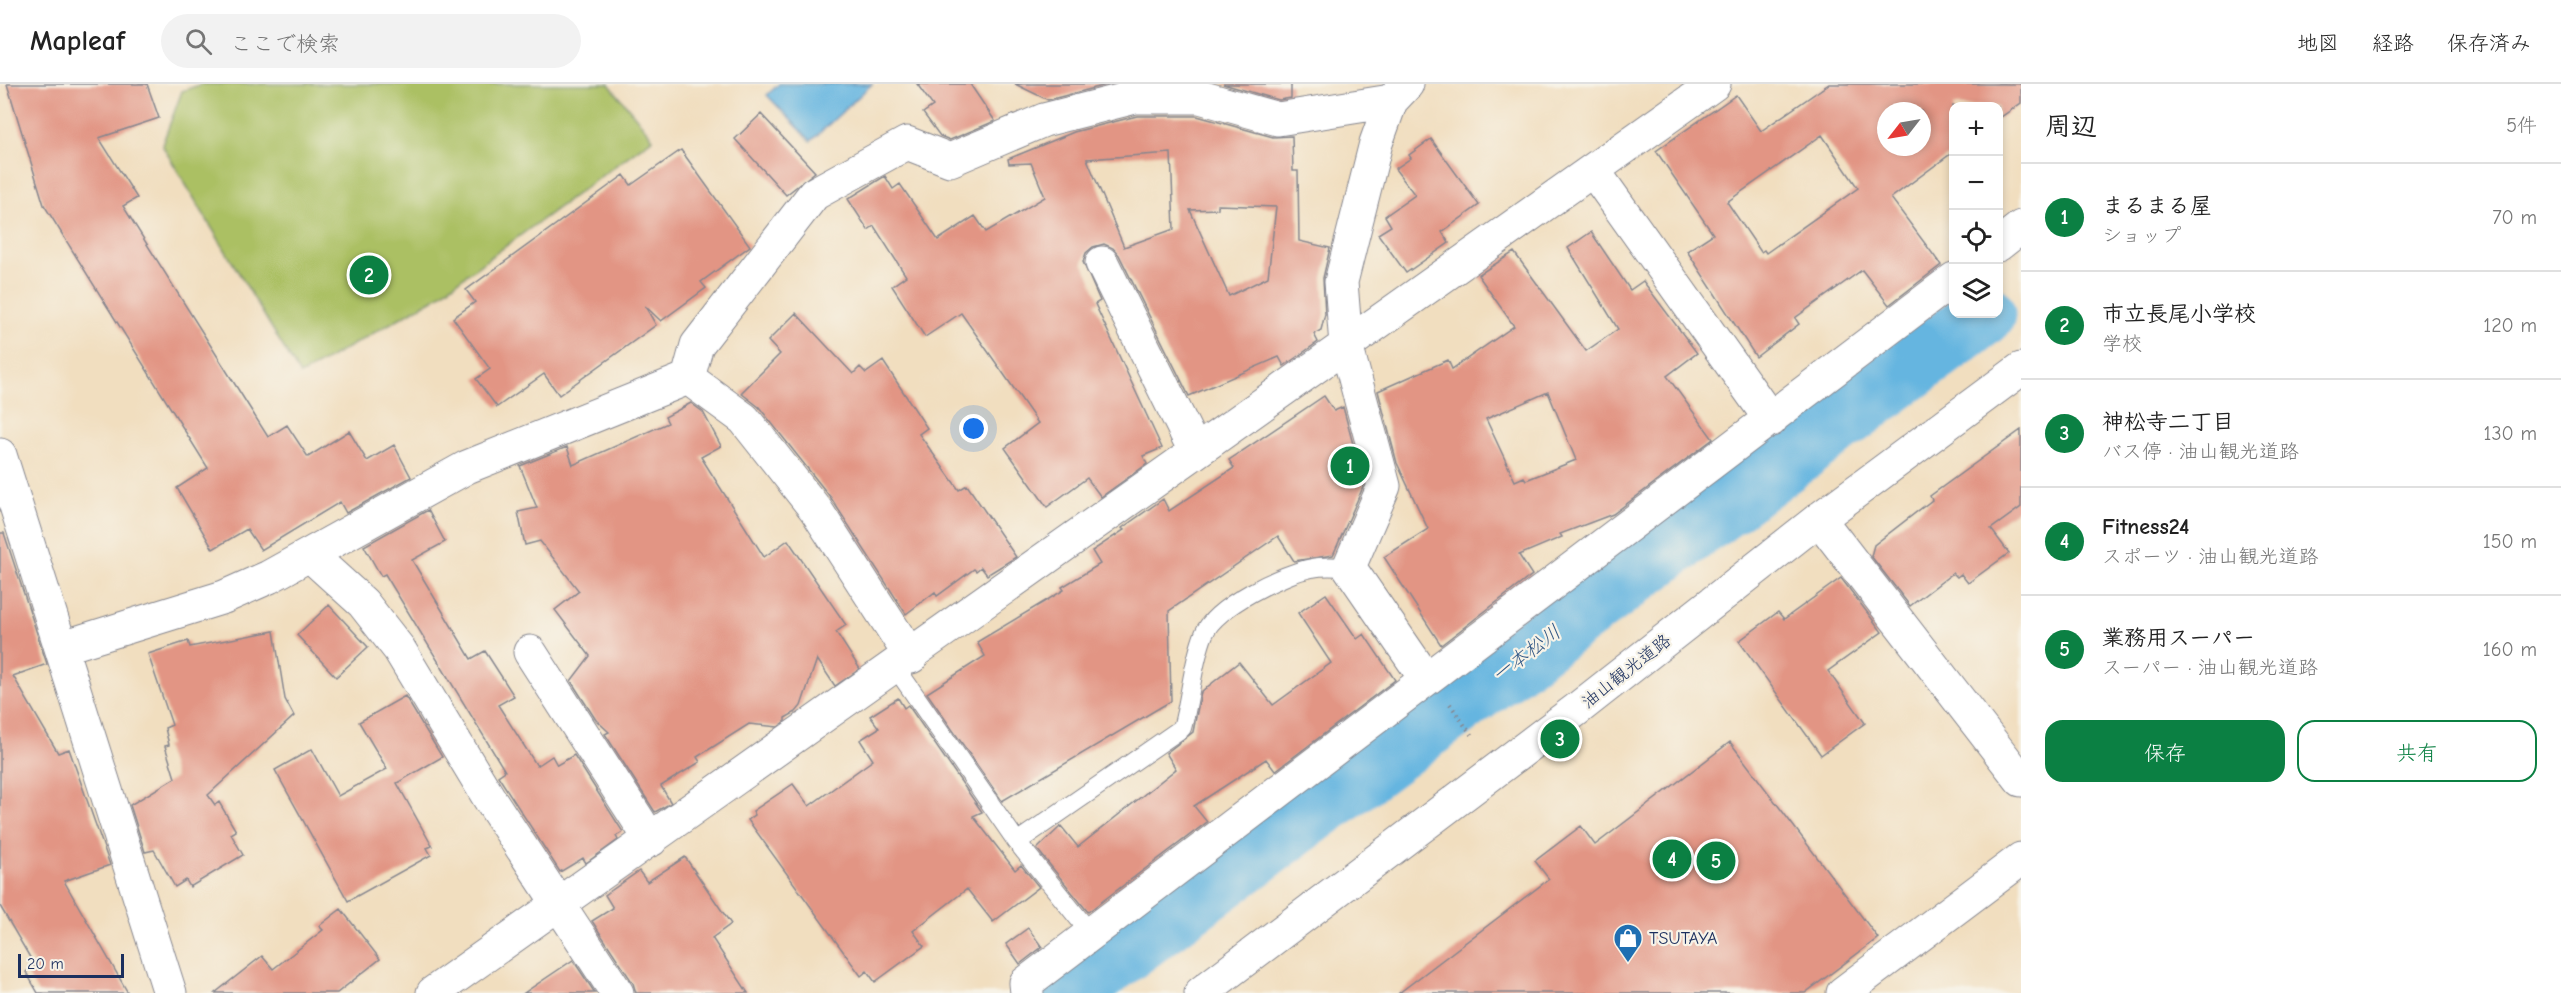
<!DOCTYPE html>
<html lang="ja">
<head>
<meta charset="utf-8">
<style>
	:root { --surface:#fff; --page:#f2f2f2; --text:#222; --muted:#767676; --line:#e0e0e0; --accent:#0b8043 }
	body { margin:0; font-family:"Comic Neue","Klee One",sans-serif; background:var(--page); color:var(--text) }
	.controls { position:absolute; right:18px; top:18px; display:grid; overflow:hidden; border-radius:12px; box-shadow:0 3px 9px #0003 }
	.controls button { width:54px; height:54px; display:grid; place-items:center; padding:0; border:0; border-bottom:2px solid var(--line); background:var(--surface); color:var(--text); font:30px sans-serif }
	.compass { position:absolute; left:1877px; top:18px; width:54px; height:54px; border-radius:50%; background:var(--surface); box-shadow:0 3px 9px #0003; rotate:239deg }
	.scale { position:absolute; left:18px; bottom:15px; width:106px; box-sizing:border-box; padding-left:6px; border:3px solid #1b2f5e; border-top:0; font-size:16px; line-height:21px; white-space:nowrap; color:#1b2f5e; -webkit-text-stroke:4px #f7f3e8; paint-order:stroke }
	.you { position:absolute; left:974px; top:345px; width:21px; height:21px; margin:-15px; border:4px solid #fff; border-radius:50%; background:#1a73e8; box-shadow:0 0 0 9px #1a73e833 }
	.badge { display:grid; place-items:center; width:39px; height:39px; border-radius:50%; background:var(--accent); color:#fff; font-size:20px; font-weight:700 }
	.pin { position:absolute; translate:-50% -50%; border:3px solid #fff; box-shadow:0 2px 6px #0006 }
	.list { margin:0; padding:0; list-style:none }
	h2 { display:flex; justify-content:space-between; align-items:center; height:78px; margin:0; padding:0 24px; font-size:26px }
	h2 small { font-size:20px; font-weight:400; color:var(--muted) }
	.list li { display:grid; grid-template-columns:39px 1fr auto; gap:18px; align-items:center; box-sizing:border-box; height:108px; padding:0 24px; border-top:2px solid var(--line) }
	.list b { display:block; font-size:22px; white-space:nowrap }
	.list p { margin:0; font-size:20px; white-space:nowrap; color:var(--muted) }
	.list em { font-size:20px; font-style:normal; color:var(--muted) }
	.actions { display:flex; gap:12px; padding:18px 24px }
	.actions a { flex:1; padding:14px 0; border:2px solid var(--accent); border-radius:18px; text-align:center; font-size:21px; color:var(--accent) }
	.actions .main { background:var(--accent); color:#fff }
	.icon { flex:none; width:33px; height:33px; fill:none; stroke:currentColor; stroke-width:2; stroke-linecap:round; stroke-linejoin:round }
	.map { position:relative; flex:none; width:2021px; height:909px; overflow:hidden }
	header { display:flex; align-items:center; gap:36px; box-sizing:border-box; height:84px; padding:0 30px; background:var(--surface); border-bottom:2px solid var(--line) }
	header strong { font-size:28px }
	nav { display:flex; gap:33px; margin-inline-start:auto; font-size:21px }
	.search { width:420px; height:54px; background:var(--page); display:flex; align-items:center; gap:15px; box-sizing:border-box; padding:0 21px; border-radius:33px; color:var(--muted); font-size:22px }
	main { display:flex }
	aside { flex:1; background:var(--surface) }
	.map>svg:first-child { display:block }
</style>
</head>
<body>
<header>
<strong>Mapleaf</strong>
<div class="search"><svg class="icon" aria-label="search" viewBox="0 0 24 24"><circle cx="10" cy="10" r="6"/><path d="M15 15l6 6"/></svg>ここで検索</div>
<nav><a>地図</a><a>経路</a><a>保存済み</a></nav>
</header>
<main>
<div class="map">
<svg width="2021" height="909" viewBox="0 0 2021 909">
	<rect width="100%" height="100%" fill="#f7f3e8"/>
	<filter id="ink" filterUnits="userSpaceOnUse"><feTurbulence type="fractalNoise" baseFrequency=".0167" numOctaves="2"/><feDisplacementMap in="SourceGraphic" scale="12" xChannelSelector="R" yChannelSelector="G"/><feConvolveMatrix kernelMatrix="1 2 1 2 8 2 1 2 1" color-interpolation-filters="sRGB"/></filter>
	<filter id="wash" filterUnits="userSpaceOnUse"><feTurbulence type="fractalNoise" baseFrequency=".008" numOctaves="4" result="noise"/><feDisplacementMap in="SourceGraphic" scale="24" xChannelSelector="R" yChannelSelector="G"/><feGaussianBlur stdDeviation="1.35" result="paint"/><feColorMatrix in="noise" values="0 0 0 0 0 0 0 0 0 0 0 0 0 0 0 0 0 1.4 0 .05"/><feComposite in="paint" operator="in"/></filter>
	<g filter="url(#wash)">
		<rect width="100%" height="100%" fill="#f1debf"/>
		<path fill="#abc064" stroke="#637861" stroke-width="1.5" d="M202,0h407l44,54 -218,160 -135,77 -138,-230 20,-54z"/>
		<path fill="#65b5e0" stroke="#40729f" stroke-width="1.5" d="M779,0h93l-61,57 -44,-46z"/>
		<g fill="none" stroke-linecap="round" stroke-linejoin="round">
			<path stroke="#65b5e0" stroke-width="63" d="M1068,909l916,-679"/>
		</g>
		<g id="blocks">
			<path fill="#e29584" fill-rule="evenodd" d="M7,0h140l12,34 -60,20 38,60 -14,8 145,231 19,-12 21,32 41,-26 18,30 27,-16 17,32 -65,36 -6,-11 -79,48 -14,-21 -34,20 -36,-61 31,-20 -164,-263z
				M917,0h53l25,37 -45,19 -10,-4 -17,-23 10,-7z
				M1015,0h95l-62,16z
				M1223,0h68v14l-12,2z
				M1829,0h192v19l-23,16v-13h-45v46l-62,46 50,67 -52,40 -27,-35 -67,48 4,6 -43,33 -69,-106 26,-17 -57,-83 80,-56 25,36zM1886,27h36v36h-36zM1822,51l36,53 -92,65 -2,-3 -3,2 -34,-50z
				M761,30l54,58 -29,23 -51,-56z
				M1137,32h60l76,21 19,-1 1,35h5l1,70 31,7 -7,30 2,36 -4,16 -7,4 4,8 -34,24 -5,-9 -90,39 -70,-141 -6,-7 -9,-4 -11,3 -7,6 -3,9 17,39 -5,3 67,144 -19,8 4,8 -46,33 -14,-19 -40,29 -42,-59 33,-25 -77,-110 -36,24 -33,-51 14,-10 -32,-50 -6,4 -20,-31 37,-23 8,13 7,-5 38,56 37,-24 11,16 59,-35 -14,-34 -22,1 -1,-5 66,-27zM1171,69l3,76 -50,18 -37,-88zM1218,121l58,2 -8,70 -39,19 -39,-86 28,-1z
				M1431,55l48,66 -37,27 7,11 -43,30 -28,-39 13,-8 -6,-10 30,-21 -20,-26 16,-11 -2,-3z
				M681,66l69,96 -49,36 5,6 -45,33 -16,-15 11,19 -97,70 -15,-21 -47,33 -21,-28 14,-10 -37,-51 22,-16 -9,-12 158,-115 7,10z
				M1591,148l39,58 13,-9 54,72 -30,23 46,63 -100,75 -53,20 2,3 -43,18 13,20 -91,70 -57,-88 44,-28 -31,-66 -19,-72 70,-31 4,9 62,-43 -36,-51 36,-23 72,99 32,-22 -50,-81zM1548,308l28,68 -50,20 -2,-3 -9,4 -29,-62z
				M796,229l57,61 7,-7 6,6 17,-12 44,67 -8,6 40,56 8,-5 49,72 -29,18 -6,-8 -5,4 -2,-2 -37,27 -2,-4 -29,22 -75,-116 -72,-91 -18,-14 39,-39 -12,-13z
				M1324,312l10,15 9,-4 21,78 -31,70 -39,6 -16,-25 -109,75 2,90 -169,100 -75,-108 58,-37 -8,-14 87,-52 -2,-3 38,-23 -8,-13 32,-21 -2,-2 41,-29 6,12 65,-43 -5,-8z
				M691,319l12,9 18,34 -20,11 63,100 24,-17 58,85 -10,7 24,37 -25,17 -18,-27 -16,47 -5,6 -11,6v4l-7,5 -29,-3 -52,33 3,5 -39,24 10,17 -16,9 -50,-78 4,-2 -13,-12 -25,-39 19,-25 -35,-46 24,-19 -39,-50 -15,4 -7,-33 19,-4 -17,-42 47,-19 6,18 95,-42 -3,-6z
				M2021,346v77l-30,22 18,24 -41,30 -7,-9 -4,3 -4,-4 -43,33 -39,-50 3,-11 58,-45 -2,-4z
				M428,426l17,32 -33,18 59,99 14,-8 29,45 -16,9 39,61 15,-10 5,9 17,-10 49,77 -7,4 2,4 -32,23 -3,-5 -23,14 -62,-96 7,-5 -120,-197 -4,2 -17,-30z
				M0,449h4l43,131 -34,12 45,77 11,-4 41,116 -46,16 64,112h-90l-12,-21 9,-6 -35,-60z
				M1841,494l41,54 -54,39 37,52 -44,32 -82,-114 39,-29 6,7z
				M1326,510l31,45 7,-5 31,46 -120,91 -9,-12 -72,47 13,16 -119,90 -51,-63 24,-23 17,21 98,-78 -10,-16 27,-21 8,-40 38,-30 34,43 58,-42 -33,-50z
				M329,521l39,42 -32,30 -39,-42z
				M274,547l11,68 9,17 -86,79 7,10 4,-3 17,29 -5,3 12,21 -53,32 -4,-7 -11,7 -21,-37 -9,2 -15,-47 45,-27 -10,-32 4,-1 -4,-17 7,-3 -24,-71 40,-13 2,6z
				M405,612l37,61 -45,26 35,63 -5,2 4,7 -83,46 -73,-131 37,-21 26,47 49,-27 -28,-47z
				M898,614l6,10 4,-3 74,107 -9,4 42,54 6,-5 18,22 -46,35 -26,-33 -54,42 11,15 -49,36 -8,-11 -6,5 -113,-156 7,-5 -2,-4 40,-27 16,22 64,-46 -13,-20 19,-12 -9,-12z
				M1730,658l148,196 -73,55h-406l150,-114 -14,-18 46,-35 14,19z
				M685,773l46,67 -19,14 36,55h-112l-3,-10 -41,-62 21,-13 -8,-13 34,-24 8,11z
				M341,825l39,50 -43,34h-122l47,-37 11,13 50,-39 -4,-4z
				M1028,844l14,19 -22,17 -14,-20z
				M573,876l22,33h-71z"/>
		</g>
	</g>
	<g filter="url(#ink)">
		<use href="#blocks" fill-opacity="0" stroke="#86868e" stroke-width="1.5"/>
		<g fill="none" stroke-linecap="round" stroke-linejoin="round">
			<g stroke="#86868e" stroke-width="20">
				<path id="service" d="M896,584l121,174 74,92
					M1017,758l165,-114c9,-31 10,-64 22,-94 10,-27 80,-61 108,-66 12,-3 25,-1 37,-1"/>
			</g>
			<g stroke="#86868e" stroke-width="35">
				<path id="minor" d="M1133,0l2,13h65l78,22 113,-18
					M1407,0l-16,17 -15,42 -35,139 5,63 38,141 -35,81 77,112
					M1593,86l178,250
					M1998,161l23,-18
					M1102,179l93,188
					M688,294l56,41 72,91 95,147
					M0,371l170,538
					M1819,435l202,261
					M310,471l53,48 36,46 90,149 128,195
					M63,563l161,-50 45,-20 198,-110 221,-89 9,-33 117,-151 93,-51 43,17 94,-40 91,-23
					M530,568l121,188
					M433,909c429,-301 854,-607 1281,-909
					M1027,909l-1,-10 928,-704
					M1843,909l178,-134"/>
			</g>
			<g stroke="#86868e" stroke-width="35">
				<path id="tertiary" d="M1201,909l375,-283 243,-191 202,-150"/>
			</g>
			<path stroke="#86868e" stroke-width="4" stroke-dasharray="1.5 4.5" stroke-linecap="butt" d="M1450,620l22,32"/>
			<use href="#service" stroke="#fff" stroke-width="18"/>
			<use href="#minor" stroke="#fff" stroke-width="33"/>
			<use href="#tertiary" stroke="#fff" stroke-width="33"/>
		</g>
	</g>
	<defs>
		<g id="shop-pin" transform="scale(1.5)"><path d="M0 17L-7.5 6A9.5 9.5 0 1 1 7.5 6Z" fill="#1f6fb2" stroke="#f7f3e8"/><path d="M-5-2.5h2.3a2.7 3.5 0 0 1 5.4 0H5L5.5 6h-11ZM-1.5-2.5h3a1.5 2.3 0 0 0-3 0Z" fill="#fff"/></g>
	</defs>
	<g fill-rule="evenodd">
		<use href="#shop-pin" x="1628" y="854"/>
	</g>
	<g text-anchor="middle" stroke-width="4.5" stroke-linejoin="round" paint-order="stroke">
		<g font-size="18" fill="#1b2f5e" stroke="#f7f3e8">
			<text transform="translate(1626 587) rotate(-38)" y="6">油山観光道路</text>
		</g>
		<g font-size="18" fill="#1b2f5e" stroke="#f7f3e8" text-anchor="start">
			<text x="1649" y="860">TSUTAYA</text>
		</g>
		<g font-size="20" font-style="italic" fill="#315785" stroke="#f7f3e8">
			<text transform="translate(1526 569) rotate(-37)" y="7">一本松川</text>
		</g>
	</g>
</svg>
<div class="controls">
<button>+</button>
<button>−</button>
<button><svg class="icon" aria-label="locate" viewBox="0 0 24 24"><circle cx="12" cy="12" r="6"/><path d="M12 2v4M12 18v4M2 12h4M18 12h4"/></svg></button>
<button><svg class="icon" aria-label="layers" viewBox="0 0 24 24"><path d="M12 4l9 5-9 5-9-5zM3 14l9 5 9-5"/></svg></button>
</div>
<svg class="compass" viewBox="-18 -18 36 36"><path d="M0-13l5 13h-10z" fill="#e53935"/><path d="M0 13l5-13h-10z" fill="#767676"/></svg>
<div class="scale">20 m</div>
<div class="you"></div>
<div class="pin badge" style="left:1350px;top:382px">1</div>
<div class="pin badge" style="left:369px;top:191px">2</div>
<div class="pin badge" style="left:1560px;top:655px">3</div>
<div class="pin badge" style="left:1672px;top:775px">4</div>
<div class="pin badge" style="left:1716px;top:777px">5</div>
</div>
<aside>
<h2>周辺<small>5件</small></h2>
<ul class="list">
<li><span class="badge">1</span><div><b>まるまる屋</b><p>ショップ</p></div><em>70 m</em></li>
<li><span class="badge">2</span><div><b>市立長尾小学校</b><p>学校</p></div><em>120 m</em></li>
<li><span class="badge">3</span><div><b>神松寺二丁目</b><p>バス停 · 油山観光道路</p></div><em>130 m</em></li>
<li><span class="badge">4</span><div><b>Fitness24</b><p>スポーツ · 油山観光道路</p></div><em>150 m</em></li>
<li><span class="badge">5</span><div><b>業務用スーパー</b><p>スーパー · 油山観光道路</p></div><em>160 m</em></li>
</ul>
<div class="actions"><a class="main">保存</a><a>共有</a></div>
</aside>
</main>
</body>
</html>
